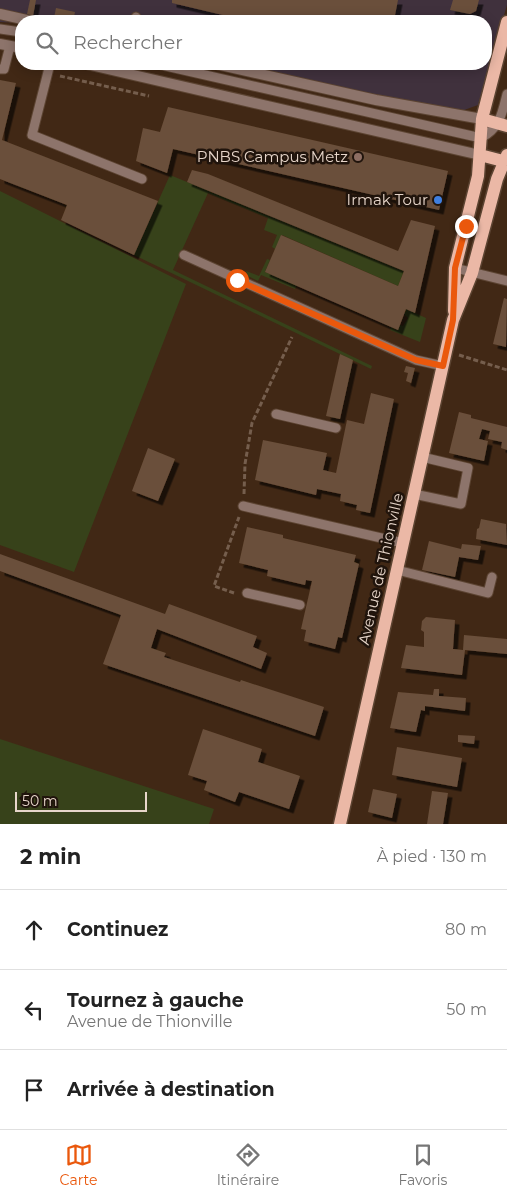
<!DOCTYPE html>
<html lang="fr">
<head>
<meta charset="utf-8">
<style>
	:root { --surface:#fff; --page:#f2f2f2; --text:#222; --muted:#767676; --line:#e0e0e0; --accent:#ea580c }
	body { margin:0; font-family:Montserrat,sans-serif; background:var(--page); color:var(--text) }
	.scale { position:absolute; left:15px; bottom:12px; width:132px; box-sizing:border-box; padding-left:5px; border:2px solid #e7d6ca; border-top:0; font-size:14px; line-height:18px; white-space:nowrap; color:#e7d6ca; -webkit-text-stroke:4px #20140c; paint-order:stroke }
	.stop { position:absolute; width:15px; height:15px; margin:-11px; border:4px solid #ea580c; border-radius:50%; background:#fff }
	.stop.end { background:#ea580c; border-color:#fff; box-shadow:0 1px 5px #0008 }
	.list { margin:0; padding:0; list-style:none }
	h2 { display:flex; justify-content:space-between; align-items:center; height:65px; margin:0; padding:0 20px; font-size:21px }
	h2 small { font-size:16px; font-weight:400; color:var(--muted) }
	.list li { display:grid; grid-template-columns:32px 1fr auto; gap:15px; align-items:center; box-sizing:border-box; height:80px; padding:0 20px; border-top:1px solid var(--line) }
	.list b { display:block; font-size:19px; white-space:nowrap }
	.list p { margin:0; font-size:16px; white-space:nowrap; color:var(--muted) }
	.list em { font-size:16px; font-style:normal; color:var(--muted) }
	.icon { flex:none; width:28px; height:28px; fill:none; stroke:currentColor; stroke-width:2; stroke-linecap:round; stroke-linejoin:round }
	.map { position:relative; flex:none; width:507px; height:824px; overflow:hidden }
	.search { position:absolute; background:var(--surface); box-shadow:0 2px 12px #0003; left:15px; right:15px; top:15px; height:55px; display:flex; align-items:center; gap:12px; box-sizing:border-box; padding:0 18px; border-radius:20px; color:var(--muted); font-size:19px }
	.sheet { height:305px; background:var(--surface) }
	nav { display:flex; justify-content:space-around; align-items:center; box-sizing:border-box; height:70px; border-top:1px solid var(--line); background:var(--surface); font-size:14px; color:var(--muted) }
	nav a { display:grid; justify-items:center; gap:2px }
	nav .on { color:var(--accent) }
	.map>svg:first-child { display:block }
</style>
</head>
<body>
<div class="map">
<svg width="507" height="824" viewBox="0 0 507 824">
	<defs>
		<filter id="shadow"><feDropShadow dx="4.5" dy="4.5" stdDeviation="0" flood-color="#0009"/></filter>
	</defs>
	<rect width="100%" height="100%" fill="#412815"/>
	<path fill="#40313d" d="M0,0h507v5l-29,100 -22,8 -240,-49h270v-43l-465,2 -21,-1z"/>
	<path fill="#37421a" d="M170,175l234,96 -6,15 -116,-51 -7,14 -3,-2 5,-12 -13,-5 4,-12 -60,-25 -35,77 199,96 -1,3 -237,-114z
		M0,191l186,93 -112,288 -74,-27z
		M267,259l3,1 -5,12 32,13 -2,4 -34,-14 -3,6 -10,-5 -2,-5 13,5z
		M406,309l20,9 -6,24 -30,-12 1,-3 6,3 3,-5 3,1 5,-8 -4,-4z
		M0,739l214,70 -5,15h-209z"/>
	<path fill="#6a4f3a" filter="url(#shadow)" d="M30,0h6l-3,16 -6,-2z
		M172,0h226l-3,15 9,2 -2,4h-154l-76,-18z
		M453,0h26l-3,11 -6,3 -20,-4z
		M56,8l19,4 -2,9 -19,-3z
		M0,80l16,3 -14,57 156,61 -24,54 -73,-35 6,-15 -67,-26z
		M168,107l280,64 -9,39 -266,-61 -6,24 -31,-12 7,-33 17,4z
		M192,170l16,4 190,77 13,-31 24,6 -20,87 -9,-4 -8,21 -133,-58 16,-37 117,51 6,-15 -217,-89z
		M504,298l3,1 -1,48 -13,-3z
		M340,354l13,6 -13,59 -14,-3z
		M406,366l9,2 -4,15 -5,-2 2,-8 -4,-1z
		M371,393l23,6 -24,114 -14,-3 1,-5 -17,-4 1,-7 -24,-5 -1,6 -61,-15 8,-40 64,13 -4,17 13,3 11,-53 17,4z
		M459,412l12,3v3l36,9v23l-6,-2 1,-6 -14,-3 2,-8 -8,-2 -3,10 9,2 -4,20 -35,-8z
		M148,448l27,11 -17,42 -26,-10z
		M481,519l25,5 1,21 -31,-6 1,-10 2,-1z
		M247,527l36,8v3l73,17 -2,7 5,2 -17,74 -4,-1 -3,12 -31,-8 2,-11 -5,-1 11,-48 -6,-1 -1,5 -38,-9 1,-6 -29,-7z
		M429,541l32,8 1,-5 19,2 -3,14 -19,-3 -4,20 -33,-7z
		M0,554l165,60 4,-10 88,32 -4,11 14,6 -6,16 -104,-40 -6,19 15,5 -2,4 76,25 1,-2 83,27 -9,29 -212,-72 18,-49 -121,-44z
		M426,617l29,3 -2,29 10,1 1,-15 43,4v15l-42,-4 -3,25 -61,-7 5,-23 18,2v-15l-3,-2 1,-9z
		M434,689h5v7l27,2 -1,13 -40,-5v5l-4,-1 -5,22 -26,-4 8,-36 35,3z
		M203,729l59,20 -4,13 42,14 -11,33 -50,-17 -4,10 -31,-12 3,-9 -19,-6z
		M458,735l17,1 -1,8 -16,-2z
		M397,747l65,11 -5,29 -65,-12z
		M373,789l24,5 -5,24 -24,-6z
		M432,791l16,2 -5,31h-16z"/>
	<g fill="none" stroke-linecap="round" stroke-linejoin="round">
		<g stroke="#5c4432" stroke-width="11">
			<path id="lane" d="M135,21l1,-4
				M0,29l21,3
				M50,64l-18,71 110,44
				M157,64l324,74c19,-10 21,-24 26,-44
				M0,69h4l6,-23
				M184,255l232,105 27,6
				M455,268l52,13
				M276,414l60,14
				M414,494l47,10 7,-36 -46,-11
				M243,506l160,37
				M397,570l91,23 4,-16
				M247,593l53,12"/>
		</g>
		<g stroke="#5c4432" stroke-width="12">
			<path id="street" d="M0,14l31,7
				M0,44l21,4
				M86,64l394,91
				M216,64l160,36 106,19"/>
		</g>
		<g stroke="#5c4432" stroke-width="15">
			<path id="primary" d="M482,119l25,7
				M480,155l23,6
				M454,311l1,-43 23,-92 4,-57 25,-97
				M340,824l113,-504 19,-47 25,-94 10,-24"/>
		</g>
		<path stroke="#755e4d" stroke-width="3" stroke-dasharray="5 2.5" stroke-linecap="butt" d="M60,76l89,20
			M459,355l48,15
			M244,494l1,-30 7,-41 40,-86
			M234,593l-20,-7 25,-69"/>
		<use href="#lane" stroke="#8d746b" stroke-width="9"/>
		<use href="#street" stroke="#8d746b" stroke-width="10"/>
		<use href="#primary" stroke="#ebb8a6" stroke-width="12"/>
	</g>
	<g fill="none" stroke-linecap="round" stroke-linejoin="round">
		<path stroke="#ea580c" stroke-width="6" d="M237,280l179,80 27,6 10,-46 2,-52 11,-42"/>
	</g>
	<circle fill="#8d6e63" stroke="#20140c" stroke-width="2" cx="358" cy="157" r="5"/>
	<circle fill="#3f7fe0" stroke="#20140c" stroke-width="2" cx="438" cy="200" r="5"/>
	<g text-anchor="middle" stroke-width="5" stroke-linejoin="round" paint-order="stroke">
		<g font-size="15" fill="#e7d6ca" stroke="#20140c" text-anchor="end">
			<text x="348" y="162">PNBS Campus Metz</text>
			<text x="428" y="205">Irmak Tour</text>
		</g>
		<g font-size="15" fill="#e7d6ca" stroke="#20140c">
			<text transform="translate(381 569) rotate(-77)" y="5">Avenue de Thionville</text>
		</g>
	</g>
</svg>
<div class="scale">50 m</div>
<div class="stop" style="left:237px;top:280px"></div>
<div class="stop end" style="left:466px;top:226px"></div>
<div class="search"><svg class="icon" aria-label="search" viewBox="0 0 24 24"><circle cx="10" cy="10" r="6"/><path d="M15 15l6 6"/></svg>Rechercher</div>
</div>
<section class="sheet">
<h2>2 min<small>À pied · 130 m</small></h2>
<ul class="list">
<li><svg class="icon" aria-label="ahead" viewBox="0 0 24 24"><path d="M12 20V5M6 11l6-6 6 6"/></svg><div><b>Continuez</b></div><em>80 m</em></li>
<li><svg class="icon" aria-label="left" viewBox="0 0 24 24"><path d="M17 20v-9H6M10 6l-5 5 5 5"/></svg><div><b>Tournez à gauche</b><p>Avenue de Thionville</p></div><em>50 m</em></li>
<li><svg class="icon" aria-label="arrive" viewBox="0 0 24 24"><path d="M6 21V4h12l-3 4 3 4H6"/></svg><div><b>Arrivée à destination</b></div></li>
</ul>
</section>
<nav>
<a class="on"><svg class="icon" aria-label="map" viewBox="0 0 24 24"><path d="M3 6l6-2 6 2 6-2v14l-6 2-6-2-6 2zM9 4v14M15 6v14"/></svg>Carte</a>
<a><svg class="icon" aria-label="directions" viewBox="0 0 24 24"><path d="M12 3l9 9-9 9-9-9zM9 14v-3h6M13 9l2 2-2 2"/></svg>Itinéraire</a>
<a><svg class="icon" aria-label="saved" viewBox="0 0 24 24"><path d="M7 4h10v16l-5-4-5 4z"/></svg>Favoris</a>
</nav>
</body>
</html>
